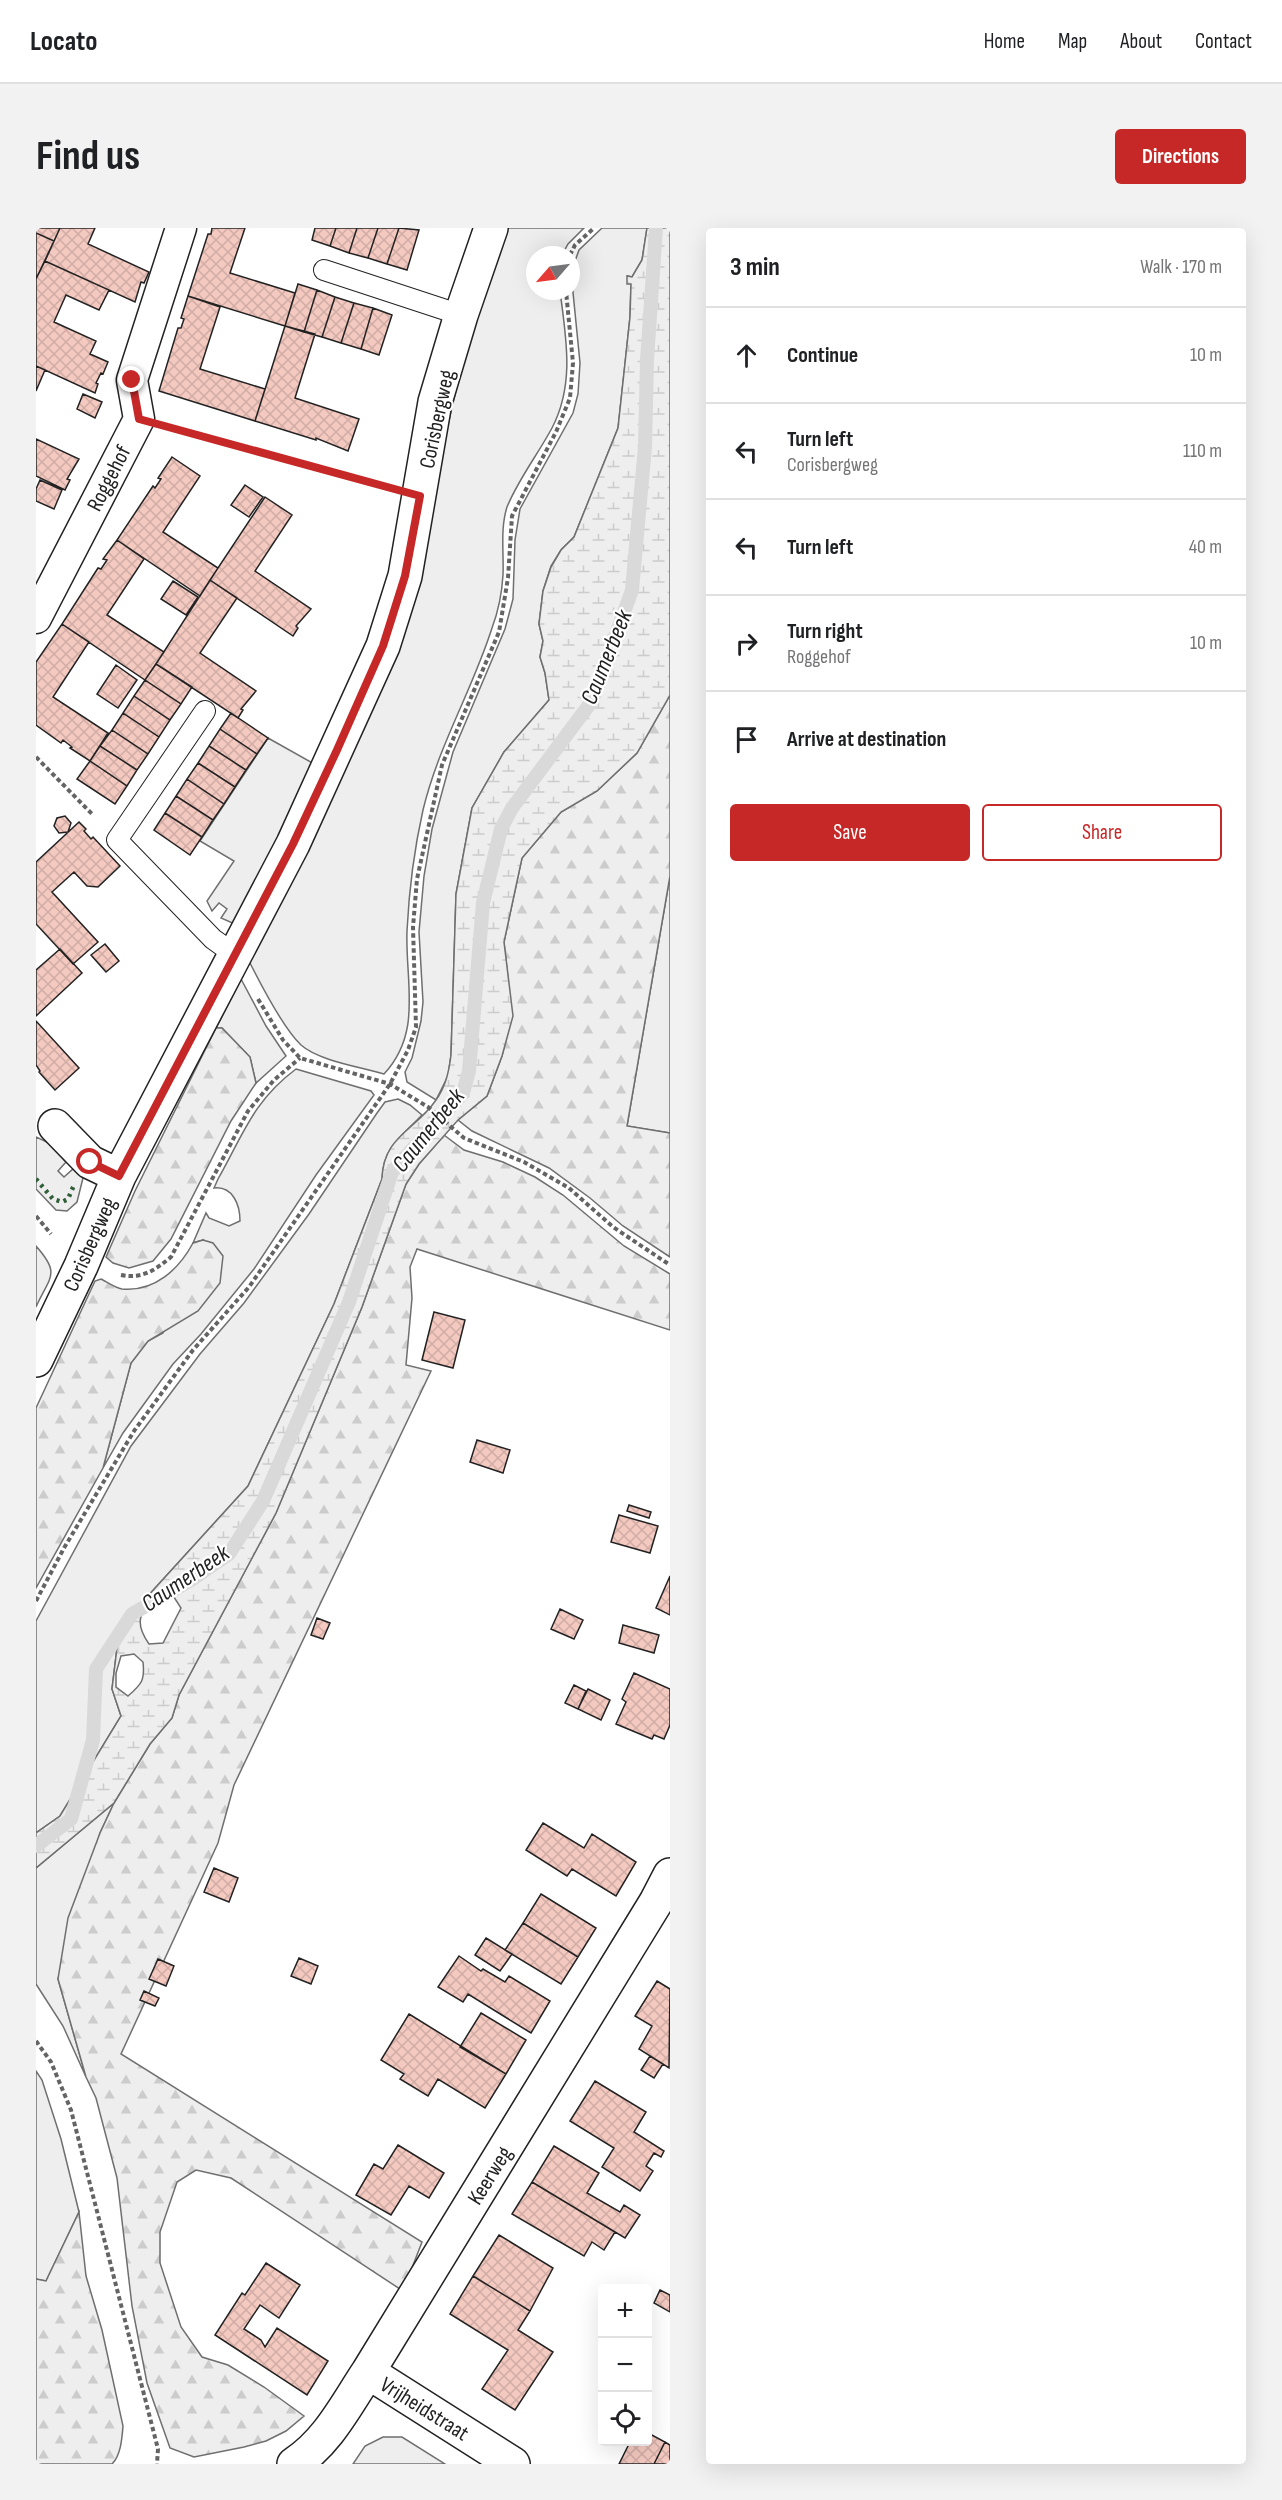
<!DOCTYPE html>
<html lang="en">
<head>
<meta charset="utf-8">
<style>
	:root { --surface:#fff; --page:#f2f2f2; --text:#202124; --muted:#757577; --line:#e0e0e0; --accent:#c62828 }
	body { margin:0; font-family:"Sofia Sans Condensed",sans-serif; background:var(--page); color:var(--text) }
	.controls { position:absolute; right:18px; bottom:18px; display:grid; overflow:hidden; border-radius:6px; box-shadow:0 6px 24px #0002 }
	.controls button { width:54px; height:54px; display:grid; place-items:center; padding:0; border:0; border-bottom:2px solid var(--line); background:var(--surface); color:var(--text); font:30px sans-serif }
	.compass { position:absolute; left:490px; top:18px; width:54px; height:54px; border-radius:50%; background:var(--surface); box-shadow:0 6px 24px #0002; rotate:242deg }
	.stop { position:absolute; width:18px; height:18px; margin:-14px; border:4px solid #c62828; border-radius:50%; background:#fff }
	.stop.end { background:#c62828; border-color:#fff; box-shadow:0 2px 6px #0008 }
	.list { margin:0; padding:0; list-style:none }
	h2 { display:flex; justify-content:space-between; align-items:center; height:78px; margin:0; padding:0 24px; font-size:26px }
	h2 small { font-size:20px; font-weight:400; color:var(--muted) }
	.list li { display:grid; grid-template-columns:39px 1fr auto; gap:18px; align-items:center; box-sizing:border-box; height:96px; padding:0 24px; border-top:2px solid var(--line) }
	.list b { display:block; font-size:22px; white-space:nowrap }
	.list p { margin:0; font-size:20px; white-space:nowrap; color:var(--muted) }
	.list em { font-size:20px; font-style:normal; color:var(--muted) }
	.actions { display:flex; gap:12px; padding:18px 24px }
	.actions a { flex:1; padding:14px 0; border:2px solid var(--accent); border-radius:6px; text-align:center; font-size:21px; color:var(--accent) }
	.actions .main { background:var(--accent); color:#fff }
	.icon { flex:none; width:33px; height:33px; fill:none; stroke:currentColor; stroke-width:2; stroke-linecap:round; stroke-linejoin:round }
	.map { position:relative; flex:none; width:634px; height:2236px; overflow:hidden; border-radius:6px }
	header { display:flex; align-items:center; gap:36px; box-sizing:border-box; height:84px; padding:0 30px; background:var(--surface); border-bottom:2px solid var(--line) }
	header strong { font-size:28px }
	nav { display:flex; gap:33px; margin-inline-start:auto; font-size:21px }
	.intro { display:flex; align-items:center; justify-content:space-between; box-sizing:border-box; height:144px; padding:0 36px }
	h1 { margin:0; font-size:42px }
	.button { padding:15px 27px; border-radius:6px; background:var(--accent); color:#fff; font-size:21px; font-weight:700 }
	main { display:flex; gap:36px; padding:0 36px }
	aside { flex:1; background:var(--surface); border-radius:6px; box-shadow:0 6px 24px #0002 }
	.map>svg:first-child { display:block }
</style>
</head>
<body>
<header>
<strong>Locato</strong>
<nav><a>Home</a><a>Map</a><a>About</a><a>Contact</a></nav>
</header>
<div class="intro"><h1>Find us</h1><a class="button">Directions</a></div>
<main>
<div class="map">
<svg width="634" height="2236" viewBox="0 0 634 2236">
	<defs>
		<pattern id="forest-firs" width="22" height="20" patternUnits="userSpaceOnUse" patternTransform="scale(1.5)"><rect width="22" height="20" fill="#eee"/><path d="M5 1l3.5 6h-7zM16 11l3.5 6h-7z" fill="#ccc"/></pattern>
		<pattern id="wetland-marsh" width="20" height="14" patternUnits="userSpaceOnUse" patternTransform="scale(1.5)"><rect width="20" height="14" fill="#eee"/><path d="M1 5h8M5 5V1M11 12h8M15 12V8" fill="none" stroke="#ccc"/></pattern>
		<pattern id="building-cross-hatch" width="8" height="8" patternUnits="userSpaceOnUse" patternTransform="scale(1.5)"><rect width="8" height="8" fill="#f3c9c0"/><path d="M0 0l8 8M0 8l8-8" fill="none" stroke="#d0aca5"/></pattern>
	</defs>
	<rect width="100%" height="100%" fill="#fff"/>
	<path fill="#eee" stroke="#6f6f6f" stroke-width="1.5" d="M471,0h77l-16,16 -6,11h-27v36h25c6,47 15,93 -8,137 -14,26 -34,52 -45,79 -7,22 -3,46 -4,68 -1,17 -5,37 -11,53 -20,63 -53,116 -69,182 -9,40 -14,80 -16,121 -2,51 16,101 -23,143 -23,-7 -65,-13 -83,-29 -18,-17 -42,-64 -53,-86l193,-502c16,-78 37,-155 66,-229z
		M566,0h45l-5,32 -10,17 -4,-1 3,7 -1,34 -12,111 -44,109 -13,13 -10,16 -8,25 -4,33 4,17 -3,16 5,16 4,27 -45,52 -32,56 -16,86 -5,161 -3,21 -12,24 -29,-18 -2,-10 7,-14 9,-37 2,-19 -4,-70 5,-56 8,-47 21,-77 52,-123 8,-30 2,-59 5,-31 53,-96 5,-19 2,-31 -9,-91 8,-22z
		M232,510l48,27 -79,160 -16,-7 6,-9 -8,-6 -7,8 -5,-10 27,-40 -34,-20z
		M634,648v257l-43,-7z
		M205,751l25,47 20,30 -30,27 -6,-26 -28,-29h-6z
		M260,841l75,22 3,4 -58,80 -62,94 -53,65 -28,30 -50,69 -20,35 28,-105 17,-22 15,-8 40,-93 -10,3 13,-30 3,5 20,8 11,-5c0,-16 -7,-35 -26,-33l4,-9c25,-44 35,-78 78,-110z
		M362,871l12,6 12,10c-21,22 -39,32 -40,64l-48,125 -86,182 -111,122 -20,40 -5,41 9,27 -61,100 -24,17v-212l95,-175 69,-92 44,-51 65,-89 68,-101 8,-11z
		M0,909l13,6 17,19 -8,9 6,6 9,-8 11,5 -7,28 -10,9 -11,-1 -20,-21z
		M0,1018c25,28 14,30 0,61z
		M78,1575l-14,30 -42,146 28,98 -23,-51 -27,-42v-116z
		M0,1843l6,9 19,59 18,73 -33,69 -10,-2z
		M347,2209h19l43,27h-92l12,-18z"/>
	<path fill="url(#forest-firs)" stroke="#6f6f6f" stroke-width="1.5" d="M634,467v181l-43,250 43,7v124l-47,-31 -33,-28 -41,-30 -77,-37 -14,-11 29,-24 15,-40 10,-40 -8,-74 18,-84 39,-46 36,-21 40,-38z
		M180,800h6l28,29 6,26 -25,38 -60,118 -18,22 -24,7 -16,-5 -7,-6 29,-66z
		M408,907l20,15 39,12 32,15 28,18 61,51 46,28v56l-253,-81 -7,18 2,31 -6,67 25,6 -197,414 -16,58 -97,211 301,188 -19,49 -172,-113 -35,-8 -19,12 -17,50v31l21,64 21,30 26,8 36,22 40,29 -18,15 -20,10 -22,6 -50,10 -24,-9 -23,-65 -15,-77 -15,-128 -21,-80 -10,-21 -28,-98 10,-61 32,-85 14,-30 36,-59 22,-26 7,-23 97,-182 86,-206 44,-123 13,-20z
		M167,1012l10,3 10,13 -3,27 -22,28 -50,30 -17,22 -28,105 -67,120v-180l59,-127 6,-2c6,3 14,9 21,10 33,3 57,-20 71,-46z
		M43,1984l7,64 16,54 21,96c-1,12 -2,29 -11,38h-76v-185l10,2z"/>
	<path fill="url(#wetland-marsh)" stroke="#6f6f6f" stroke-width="1.5" fill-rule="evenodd" d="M611,0h23v467l-33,58 -40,38 -36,21 -39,46 -18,84 9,74 -11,40 -15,40 -29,24 -39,44 -13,20 -44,123 -86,206 -97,182 -7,23 -22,26 -36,59 -78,65v-35l24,-17 61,-100 -9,-27 5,-41 20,-40 111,-122 86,-182 48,-125c1,-43 33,-48 54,-79 10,-14 13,-29 15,-45l5,-161 16,-86 32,-56 45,-52 -4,-27 -5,-16 3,-16 -4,-17 4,-33 8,-24 10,-17 13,-13 44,-109 12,-111 1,-33h-4v-8l5,1 10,-17zM126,1365l10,1 9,14 -18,35 -14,1c-17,-24 -8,-34 13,-51zM98,1426l9,8c2,18 -1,22 -15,34l-12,-9v-14l5,-17z"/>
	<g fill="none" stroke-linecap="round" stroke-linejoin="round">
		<path stroke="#d9d9d9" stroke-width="14" d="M0,1618l35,-27 22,-79 3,-71 36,-55 59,-34 38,-26 34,-53 86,-199 43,-130 71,-79 6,-22 14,-168 18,-74 11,-21 80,-107 40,-111 13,-143 2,-87 9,-132"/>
	</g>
	<path fill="url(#building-cross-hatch)" stroke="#222" stroke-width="1.5" d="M0,0h24l-6,13 -18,-8z
		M24,0h35l-7,16 61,28 -5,11 -3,-1 -6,20 -90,-41z
		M176,0h33l-15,45 65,20 -10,33 -97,-30 20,-62h3z
		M279,0h21l-6,18 -18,-6z
		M300,0h21l-8,25 -19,-7z
		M321,0h21l-10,30 -19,-5z
		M342,0h21l-12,36 -19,-6z
		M363,0l20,2 -12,40 -20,-6z
		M0,5l18,8 -18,38z
		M9,33l64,29 -10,20 -33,-15 -12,27 42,19 -6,13 18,8 -5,12 -2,-1 -5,10 2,1 -3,9 -59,-27v-87z
		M262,56l19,6 -13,42 -19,-6z
		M281,62l18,7 -13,40 -18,-5z
		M152,68l32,11 -20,62 65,20 -10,32 -96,-30 19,-63h3l3,-9 -3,-1z
		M299,69l19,6 -13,40 -19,-6z
		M318,75l19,5 -12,41 -20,-6z
		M337,80l19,7 -13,40 -18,-6z
		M249,98l30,8 -20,64 64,21 -11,32 -32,-13v2l-61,-19z
		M0,138l9,4 -9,21z
		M47,166l19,8 -7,16 -18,-9z
		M0,211l43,20 -12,20 3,1 -5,10 -29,-14z
		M136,229l28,19 -37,56 55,36 -18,28 -83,-56 36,-54 2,2 6,-9 -3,-1z
		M4,252l22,10 -8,19 -18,-8v-12z
		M209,257l18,12 -14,20 -18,-12z
		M229,269l27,18 -37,56 56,38 -15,17 2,2 -5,8 -83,-56z
		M81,312l27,19 -37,56 57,37 -19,28 -83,-56 36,-56 3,1 6,-9 -4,-1z
		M174,352l27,18 -37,55 56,38 -15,18 2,1 -5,8 -82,-54z
		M137,353l25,16 -12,18 -25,-16z
		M26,396l27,18 -36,55 55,36 -18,28 -20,-13 2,-1 -9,-7 -2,3 -25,-18v-63z
		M120,436l36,23 -11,17 -36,-24z
		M80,437l21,15 -19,28 -21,-14z
		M109,452l36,24 -11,16 -36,-24z
		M98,468l36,24 -11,17 -36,-24z
		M87,485l36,24 -11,17 -36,-24z
		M195,485l37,25 -11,16 -37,-25z
		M184,501l37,25 -11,16 -37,-24z
		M76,502l36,24 -11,16 -37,-24z
		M64,518l37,24 -10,16 -37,-25z
		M173,518l37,24 -11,17 -37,-24z
		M54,533l37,25 -12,18 -38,-25z
		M162,535l37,24 -11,17 -37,-25z
		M151,551l37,25 -11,16 -37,-24z
		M140,568l37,24 -11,17 -37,-24z
		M129,585l37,24 -12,18 -36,-25z
		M29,588l6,7 -3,9 -9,1 -5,-7 3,-8z
		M43,594l7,7 -2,2 7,8 2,-2 27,29 -22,21 -11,-1 -13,-14 -22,20 46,50 -25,22 -37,-40v-62z
		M69,716l14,17 -13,11 -15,-17z
		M24,721l22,24 -46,43v-46z
		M0,793l43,47 -24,22 -16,-18 1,-1 -4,-6z
		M398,1084l31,8 -12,48 -31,-8z
		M441,1212l33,10 -7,23 -33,-11z
		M593,1277l22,7 -2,6 -22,-7z
		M583,1287l39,11 -8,27 -39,-11z
		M634,1348v39l-14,-7z
		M524,1381l23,11 -9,19 -23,-10z
		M281,1390l13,5 -7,16 -12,-4z
		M587,1397l36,10 -5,18 -35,-10z
		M598,1445l36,16v36l-6,14 -10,-4 -2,4 -36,-15 10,-22 -4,-3z
		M538,1457l12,6 -8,18 -13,-6z
		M552,1461l22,11 -9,20 -23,-11z
		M507,1595l41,25 8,-14 44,28 -20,34 -44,-27 -5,7 -41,-26z
		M178,1640l24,10 -9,24 -25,-10z
		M505,1666l55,34 -18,29 -55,-34z
		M487,1695l55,34 -17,27 -56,-34z
		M450,1710l26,16 -12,17 -25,-16z
		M423,1728l22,15 2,-2 22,13 4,-6 41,25 -19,32 -63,-39 -5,8 -25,-15z
		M263,1730l19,8 -7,18 -20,-8z
		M122,1731l16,7 -8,20 -17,-7z
		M621,1753l13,8 -1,79 -30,-19 13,-23 -17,-10z
		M108,1763l15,7 -4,8 -15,-6z
		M445,1785l45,27 -20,34 -46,-27z
		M373,1786l97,60 -21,34 -47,-29 -10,17 -28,-17 4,-5 -23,-14z
		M614,1828l13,8 -9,14 -13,-8z
		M559,1853l51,31 -12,20 30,19 -3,6 -7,-4 -8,13 7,5 -13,20 -38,-24 12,-19 -44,-27z
		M362,1917l46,28 -15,25 -20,-12 -18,29 -35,-20 18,-31 9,5z
		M518,1918l45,27 -12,20 33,19 4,-7 16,10 -15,23 -93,-56z
		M496,1954l83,50 -11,18 -12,-8 -8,14 -72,-42z
		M463,2007l54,33 -23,43 -57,-35z
		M230,2035l34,22 -21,33 -19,-13 -16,24 17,11 4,7 12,-19 51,33 -21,34 -92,-60 27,-42 3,2z
		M437,2048l57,35 -12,19 35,22 -38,58 -33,-21 26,-39 -58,-36z
		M624,2062l10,5v17l-16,-9z
		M612,2205l17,9 -11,22h-35l11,-22h18z
		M629,2214l5,3v19h-16z"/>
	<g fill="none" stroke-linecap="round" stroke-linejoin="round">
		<g stroke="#222" stroke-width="22">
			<path id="service" d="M288,42l137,45
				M169,483l-88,129 96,99 21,15"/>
		</g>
		<g stroke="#222" stroke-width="33">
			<path id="pedestrian" d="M0,390l103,-199 -7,-39 49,-152"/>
		</g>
		<g stroke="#222" stroke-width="36">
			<path id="minor" d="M19,898l35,36 29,14
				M0,1132l45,-94 38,-90 174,-332 90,-198 22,-70 30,-174 26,-87 30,-87
				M332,2144l145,92
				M258,2236c34,-22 52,-59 74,-92l288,-470 14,-27"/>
		</g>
		<path stroke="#646464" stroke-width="4" stroke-dasharray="4.5 3" stroke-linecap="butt" d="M534,27l5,-10 19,-17
			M138,201l207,56
			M0,529l57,58
			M222,771l25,41 17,18 90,26 38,23 36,31 60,24 45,26 44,39 57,38
			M0,988l15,18
			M85,1047c22,4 34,-5 50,-18l77,-146 26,-31 26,-22
			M0,1373l28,-53 70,-117 59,-81 56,-63 141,-203 18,-34 8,-23 -3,-100 4,-48 25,-114 57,-133 9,-54 4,-62 44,-84 14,-34 3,-35 -7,-72
			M0,1813l15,21 20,48 87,339 -1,15"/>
		<use href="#service" stroke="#fff" stroke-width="20"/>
		<use href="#pedestrian" stroke="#fff" stroke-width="30"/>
		<use href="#minor" stroke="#fff" stroke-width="33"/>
		<path stroke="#2f5e38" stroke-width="4.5" stroke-dasharray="3 4.5" stroke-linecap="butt" d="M0,951l17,20 9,3 6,-3 6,-14"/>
	</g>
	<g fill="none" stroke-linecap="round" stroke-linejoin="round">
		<path stroke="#c62828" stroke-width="8" d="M54,934l29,14 174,-332 44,-94 46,-104 22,-70 15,-80 -281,-77 -7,-39"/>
	</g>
	<g text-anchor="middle" stroke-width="4.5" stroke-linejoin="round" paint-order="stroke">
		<g font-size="22" fill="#222" stroke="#fff">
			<text transform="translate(400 191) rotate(-78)" y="8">Corisbergweg</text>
			<text transform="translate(72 250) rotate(-63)" y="8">Roggehof</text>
			<text transform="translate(53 1016) rotate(-66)" y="8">Corisbergweg</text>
			<text transform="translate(453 1947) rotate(-58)" y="8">Keerweg</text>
			<text transform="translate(389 2180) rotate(32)" y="8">Vrijheidstraat</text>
		</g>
		<g font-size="24" font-style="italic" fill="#222" stroke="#fff">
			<text transform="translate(570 429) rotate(-68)" y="8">Caumerbeek</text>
			<text transform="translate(392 902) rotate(-51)" y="8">Caumerbeek</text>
			<text transform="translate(149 1350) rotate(-34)" y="8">Caumerbeek</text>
		</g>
	</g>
</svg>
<div class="controls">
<button>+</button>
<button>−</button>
<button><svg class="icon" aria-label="locate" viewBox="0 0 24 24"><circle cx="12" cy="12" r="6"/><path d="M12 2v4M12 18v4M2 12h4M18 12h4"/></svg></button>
</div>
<svg class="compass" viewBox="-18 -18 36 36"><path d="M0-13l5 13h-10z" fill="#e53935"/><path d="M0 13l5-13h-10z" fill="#757577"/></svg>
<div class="stop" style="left:54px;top:934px"></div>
<div class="stop end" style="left:96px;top:152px"></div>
</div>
<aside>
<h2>3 min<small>Walk · 170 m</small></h2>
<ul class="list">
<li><svg class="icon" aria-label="ahead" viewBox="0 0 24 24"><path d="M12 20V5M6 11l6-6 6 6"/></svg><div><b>Continue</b></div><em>10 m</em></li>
<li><svg class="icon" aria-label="left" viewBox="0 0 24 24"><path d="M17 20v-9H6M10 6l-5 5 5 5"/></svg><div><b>Turn left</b><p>Corisbergweg</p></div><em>110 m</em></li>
<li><svg class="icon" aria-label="left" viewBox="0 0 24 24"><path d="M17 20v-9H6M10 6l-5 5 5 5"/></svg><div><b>Turn left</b></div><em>40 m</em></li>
<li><svg class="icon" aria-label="right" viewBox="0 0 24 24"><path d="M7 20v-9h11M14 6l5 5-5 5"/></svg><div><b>Turn right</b><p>Roggehof</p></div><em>10 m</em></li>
<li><svg class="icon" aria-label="arrive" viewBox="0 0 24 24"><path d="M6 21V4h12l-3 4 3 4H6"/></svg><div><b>Arrive at destination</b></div></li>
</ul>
<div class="actions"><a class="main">Save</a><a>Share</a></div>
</aside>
</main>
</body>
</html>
